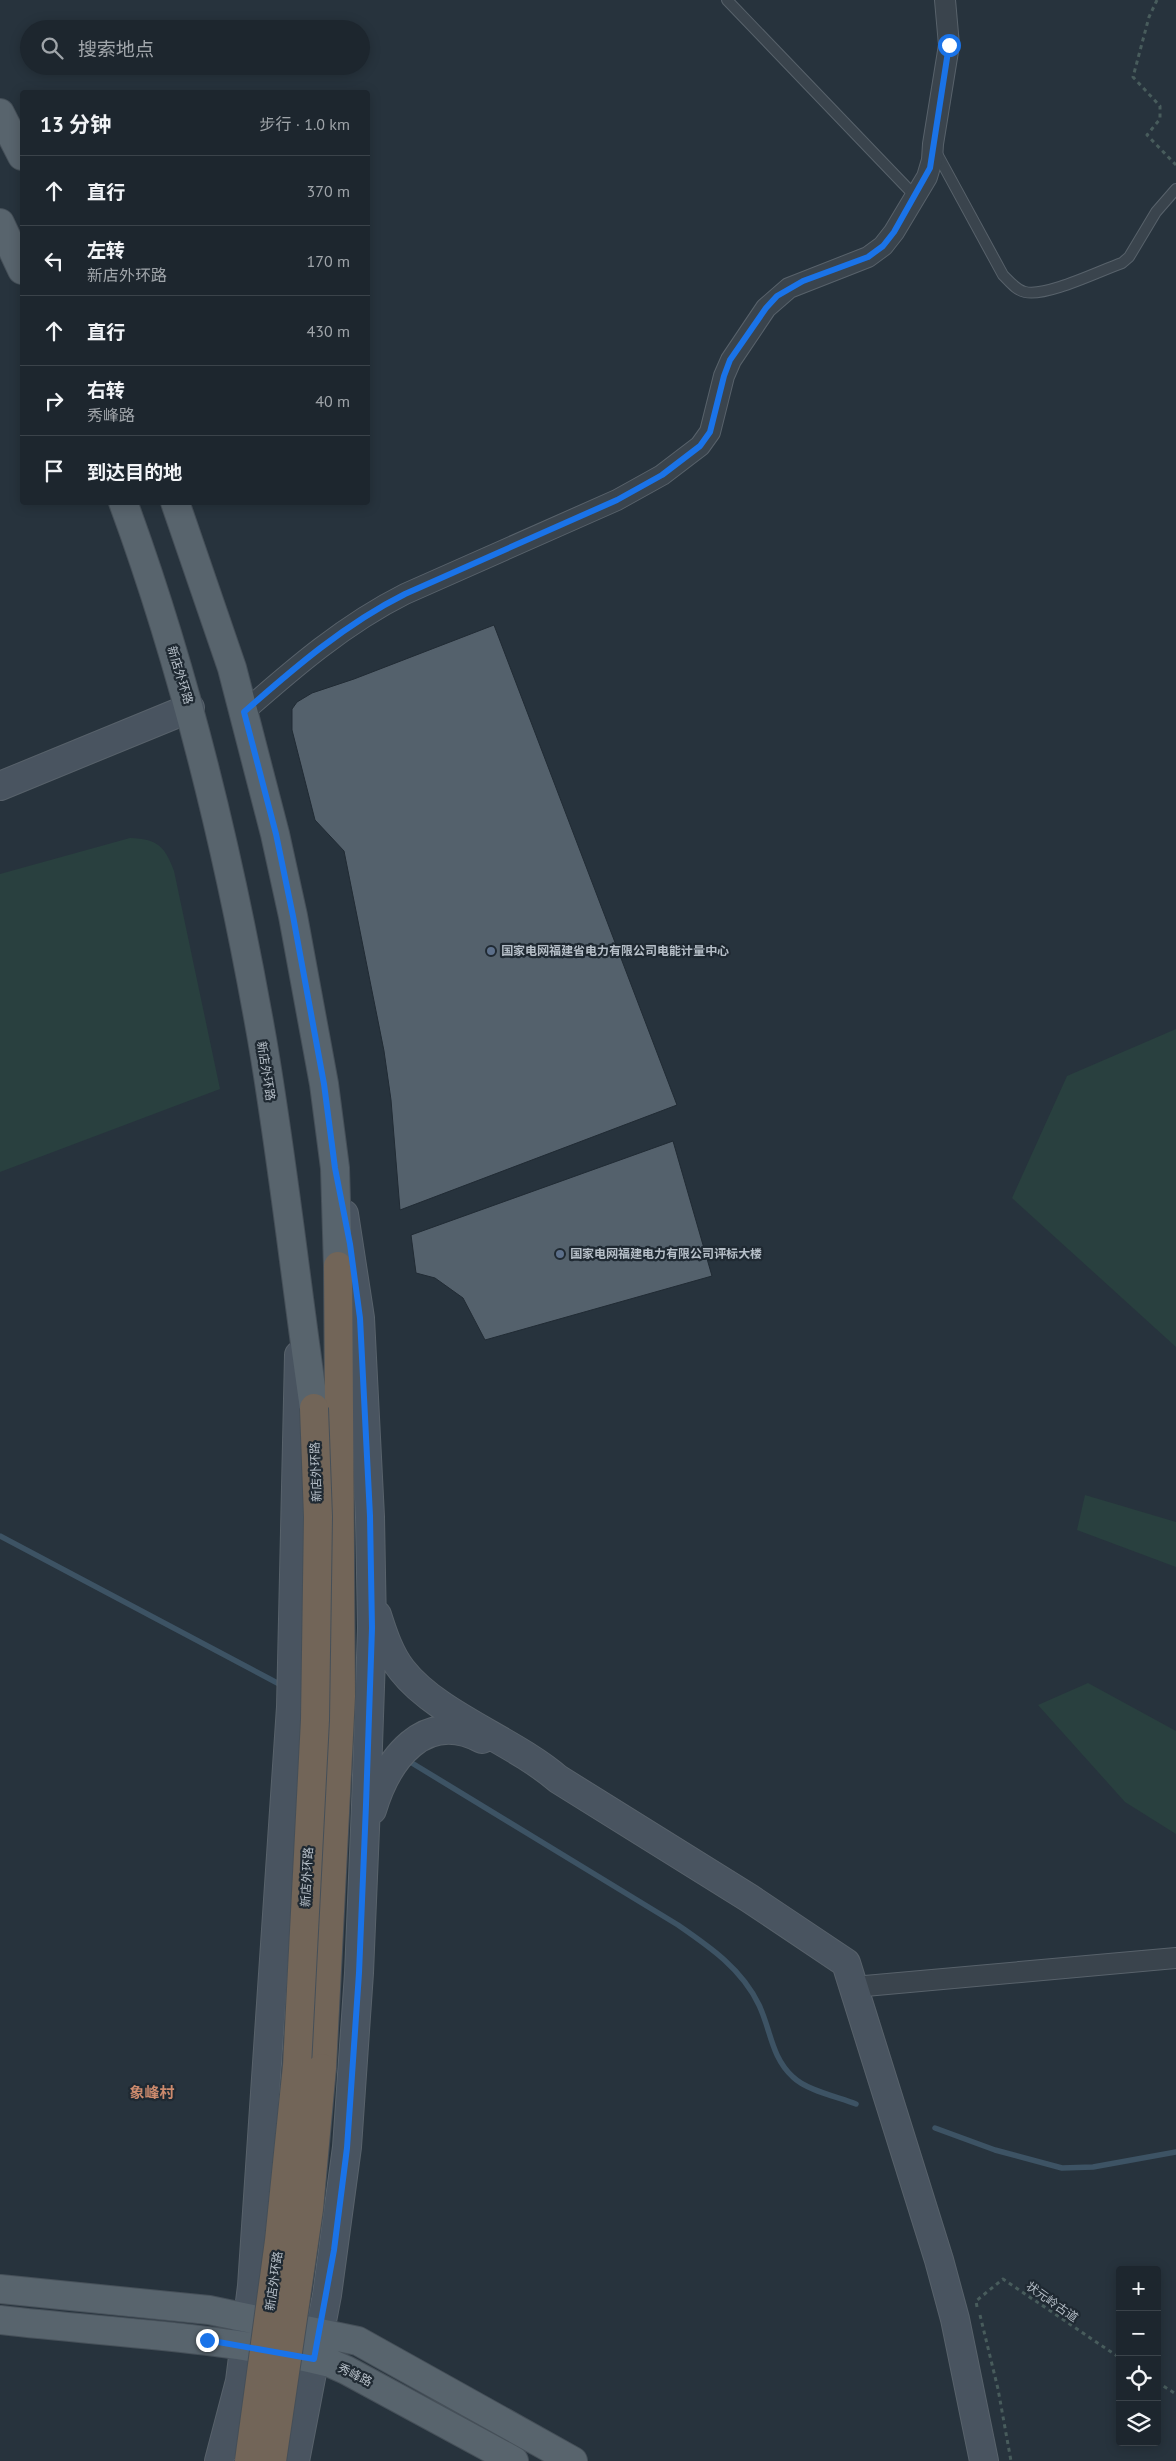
<!DOCTYPE html>
<html lang="zh">
<head>
<meta charset="utf-8">
<style>
	:root { --surface:#1d262e; --page:#2a323a; --text:#f1f3f6; --muted:#a0a5aa; --line:#3b434a }
	body { margin:0; font-family:"PT Sans","Noto Sans SC",sans-serif; background:var(--page); color:var(--text) }
	.controls { position:absolute; right:15px; bottom:15px; display:grid; overflow:hidden; border-radius:5px; box-shadow:0 2px 12px #0003 }
	.controls button { width:45px; height:45px; display:grid; place-items:center; padding:0; border:0; border-bottom:1px solid var(--line); background:var(--surface); color:var(--text); font:25px sans-serif }
	.stop { position:absolute; width:15px; height:15px; margin:-11px; border:4px solid #1a73e8; border-radius:50%; background:#fff }
	.stop.end { background:#1a73e8; border-color:#fff; box-shadow:0 1px 5px #0008 }
	.list { margin:0; padding:0; list-style:none }
	h2 { display:flex; justify-content:space-between; align-items:center; height:65px; margin:0; padding:0 20px; font-size:21px }
	h2 small { font-size:16px; font-weight:400; color:var(--muted) }
	.list li { display:grid; grid-template-columns:32px 1fr auto; gap:15px; align-items:center; box-sizing:border-box; height:70px; padding:0 20px; border-top:1px solid var(--line) }
	.list b { display:block; font-size:19px; white-space:nowrap }
	.list p { margin:0; font-size:16px; white-space:nowrap; color:var(--muted) }
	.list em { font-size:16px; font-style:normal; color:var(--muted) }
	.icon { flex:none; width:28px; height:28px; fill:none; stroke:currentColor; stroke-width:2; stroke-linecap:round; stroke-linejoin:round }
	.map { position:relative; flex:none; width:1176px; height:2461px; overflow:hidden }
	.search { position:absolute; background:var(--surface); box-shadow:0 2px 12px #0003; left:20px; top:20px; width:350px; height:55px; display:flex; align-items:center; gap:12px; box-sizing:border-box; padding:0 18px; border-radius:28px; color:var(--muted); font-size:19px }
	.panel { position:absolute; background:var(--surface); box-shadow:0 2px 12px #0003; left:20px; top:90px; width:350px; height:415px; border-radius:5px }
	.map>svg:first-child { display:block }
</style>
</head>
<body>
<div class="map">
<svg width="1176" height="2461" viewBox="0 0 1176 2461">
	<rect width="100%" height="100%" fill="#27333d"/>
	<path fill="#29403f" d="M130,838c27,1 35,8 44,33l46,218 -220,83v-298z
		M1176,1029v318l-164,-149 55,-122z
		M1085,1495l91,27v45l-99,-37z
		M1088,1683l88,48v103l-51,-32 -87,-97z"/>
	<g fill="none" stroke-linecap="round" stroke-linejoin="round">
		<path stroke="#3d5364" stroke-width="5.5" d="M0,1536l283,150
			M407,1760l271,165c32,22 64,44 81,80 12,25 12,52 34,72 13,13 45,20 63,27
			M935,2128l60,22 67,18 31,-1 83,-15"/>
	</g>
	<path fill="#54616c" stroke="#212b34" d="M494,625l183,480 -277,105 -9,-110 -7,-49 -40,-200 -29,-31 -23,-90v-21l5,-7 15,-9 42,-14z
		M673,1141l39,135 -227,64 -22,-42 -28,-20 -19,-5 -5,-38z"/>
	<g fill="none" stroke-linecap="round" stroke-linejoin="round">
		<g stroke="#58626b" stroke-width="12">
			<path id="lane" d="M727,0l188,196
				M935,150l68,125c7,7 13,15 22,17 22,5 74,-21 97,-29l7,-6 27,-45 20,-23"/>
		</g>
		<g stroke="#58626b" stroke-width="22">
			<path id="street" d="M244,712c50,-44 101,-88 161,-118l212,-94 45,-25 38,-29 10,-14 14,-56 7,-16 35,-52 23,-20 79,-31 15,-11 11,-14 33,-55 5,-17 1,-16 16,-99 -4,-45
				M854,1987l322,-29"/>
		</g>
		<g stroke="#58626b" stroke-width="30">
			<path id="secondary" d="M0,786l190,-78
				M377,1615c6,19 13,40 25,55 35,45 111,70 156,109l191,119 97,65 93,297 16,59 29,142
				M372,1810c15,-50 52,-102 110,-71
				M219,2461l21,-80 12,-95 39,-579 8,-352
				M295,2461l32,-166 20,-148 12,-174 7,-168 6,-177 -2,-111 -10,-199 -16,-104"/>
		</g>
		<g stroke="#465059" stroke-width="30">
			<path id="primary" d="M0,113l22,43
				M0,223l22,47
				M123,502c64,174 107,355 139,537 21,122 34,246 52,369
				M175,502l57,166 43,166 18,82 31,168 11,84 3,98
				M0,2289l209,21 149,31 215,120
				M0,2320c110,13 222,16 330,43l16,7 168,91"/>
		</g>
		<g stroke="#454f58" stroke-width="30">
			<path id="highway" d="M322,2068l19,-372 -3,-430"/>
		</g>
		<path stroke="#485c5c" stroke-width="3" stroke-dasharray="4 4" stroke-linecap="butt" d="M1157,0l-8,17 -16,60 27,29v13l-13,16 29,30
			M977,2307l-1,-6 27,-22 117,79
			M980,2315l18,74 13,72
			M1157,2382l19,12"/>
		<use href="#lane" stroke="#3a444d" stroke-width="10"/>
		<use href="#street" stroke="#3a444d" stroke-width="20"/>
		<use href="#secondary" stroke="#495460" stroke-width="28"/>
		<use href="#primary" stroke="#58646d" stroke-width="28"/>
		<use href="#highway" stroke="#726558" stroke-width="28"/>
		<g stroke="#454f58" stroke-width="30" stroke-linecap="butt">
			<path id="highway-bridge" d="M249,2461l30,-220 18,-175 18,-346 3,-203 -4,-109
				M272,2461l37,-252 13,-141"/>
		</g>
		<use href="#highway-bridge" stroke="#726558" stroke-width="28"/>
	</g>
	<g fill="none" stroke-linecap="round" stroke-linejoin="round">
		<path stroke="#1a73e8" stroke-width="6" d="M207,2340l107,19 20,-109 13,-102 12,-175 7,-168 6,-177 -2,-112 -10,-198 -10,-74 -15,-76 -11,-84 -31,-168 -17,-82 -32,-122c50,-44 101,-88 161,-118l212,-94 45,-25 38,-29 10,-14 14,-56 6,-16 36,-52 11,-12 26,-15 65,-24 15,-11 11,-14 36,-64 19,-123"/>
	</g>
	<g fill="#5c6f8a" stroke="#1f2932" stroke-width="2">
		<circle cx="491" cy="951" r="5"/>
		<circle cx="560" cy="1254" r="5"/>
	</g>
	<g text-anchor="middle" stroke-width="4.5" stroke-linejoin="round" paint-order="stroke">
		<g font-size="12" fill="#b6bfc8" stroke="#1f2932">
			<text transform="translate(180 675) rotate(73)" y="4">新店外环路</text>
			<text transform="translate(266 1071) rotate(81)" y="4">新店外环路</text>
			<text transform="translate(316 1472) rotate(-92)" y="4">新店外环路</text>
			<text transform="translate(307 1877) rotate(-87)" y="4">新店外环路</text>
			<text transform="translate(274 2281) rotate(-82)" y="4">新店外环路</text>
			<text transform="translate(1052 2302) rotate(35)" y="4">状元岭古道</text>
			<text transform="translate(355 2375) rotate(26)" y="4">秀峰路</text>
		</g>
		<g font-size="12" font-weight="bold" fill="#b6bfc8" stroke="#1f2932" text-anchor="start">
			<text x="501" y="955">国家电网福建省电力有限公司电能计量中心</text>
			<text x="570" y="1258">国家电网福建电力有限公司评标大楼</text>
		</g>
		<g font-size="15" font-weight="bold" fill="#cc8a6d" stroke="#1f2932">
			<text x="152" y="2098">象峰村</text>
		</g>
	</g>
</svg>
<div class="controls">
<button>+</button>
<button>−</button>
<button><svg class="icon" aria-label="locate" viewBox="0 0 24 24"><circle cx="12" cy="12" r="6"/><path d="M12 2v4M12 18v4M2 12h4M18 12h4"/></svg></button>
<button><svg class="icon" aria-label="layers" viewBox="0 0 24 24"><path d="M12 4l9 5-9 5-9-5zM3 14l9 5 9-5"/></svg></button>
</div>
<div class="stop" style="left:949px;top:45px"></div>
<div class="stop end" style="left:207px;top:2340px"></div>
<div class="search"><svg class="icon" aria-label="search" viewBox="0 0 24 24"><circle cx="10" cy="10" r="6"/><path d="M15 15l6 6"/></svg>搜索地点</div>
<section class="panel">
<h2>13 分钟<small>步行 · 1.0 km</small></h2>
<ul class="list">
<li><svg class="icon" aria-label="ahead" viewBox="0 0 24 24"><path d="M12 20V5M6 11l6-6 6 6"/></svg><div><b>直行</b></div><em>370 m</em></li>
<li><svg class="icon" aria-label="left" viewBox="0 0 24 24"><path d="M17 20v-9H6M10 6l-5 5 5 5"/></svg><div><b>左转</b><p>新店外环路</p></div><em>170 m</em></li>
<li><svg class="icon" aria-label="ahead" viewBox="0 0 24 24"><path d="M12 20V5M6 11l6-6 6 6"/></svg><div><b>直行</b></div><em>430 m</em></li>
<li><svg class="icon" aria-label="right" viewBox="0 0 24 24"><path d="M7 20v-9h11M14 6l5 5-5 5"/></svg><div><b>右转</b><p>秀峰路</p></div><em>40 m</em></li>
<li><svg class="icon" aria-label="arrive" viewBox="0 0 24 24"><path d="M6 21V4h12l-3 4 3 4H6"/></svg><div><b>到达目的地</b></div></li>
</ul>
</section>
</div>
</body>
</html>
